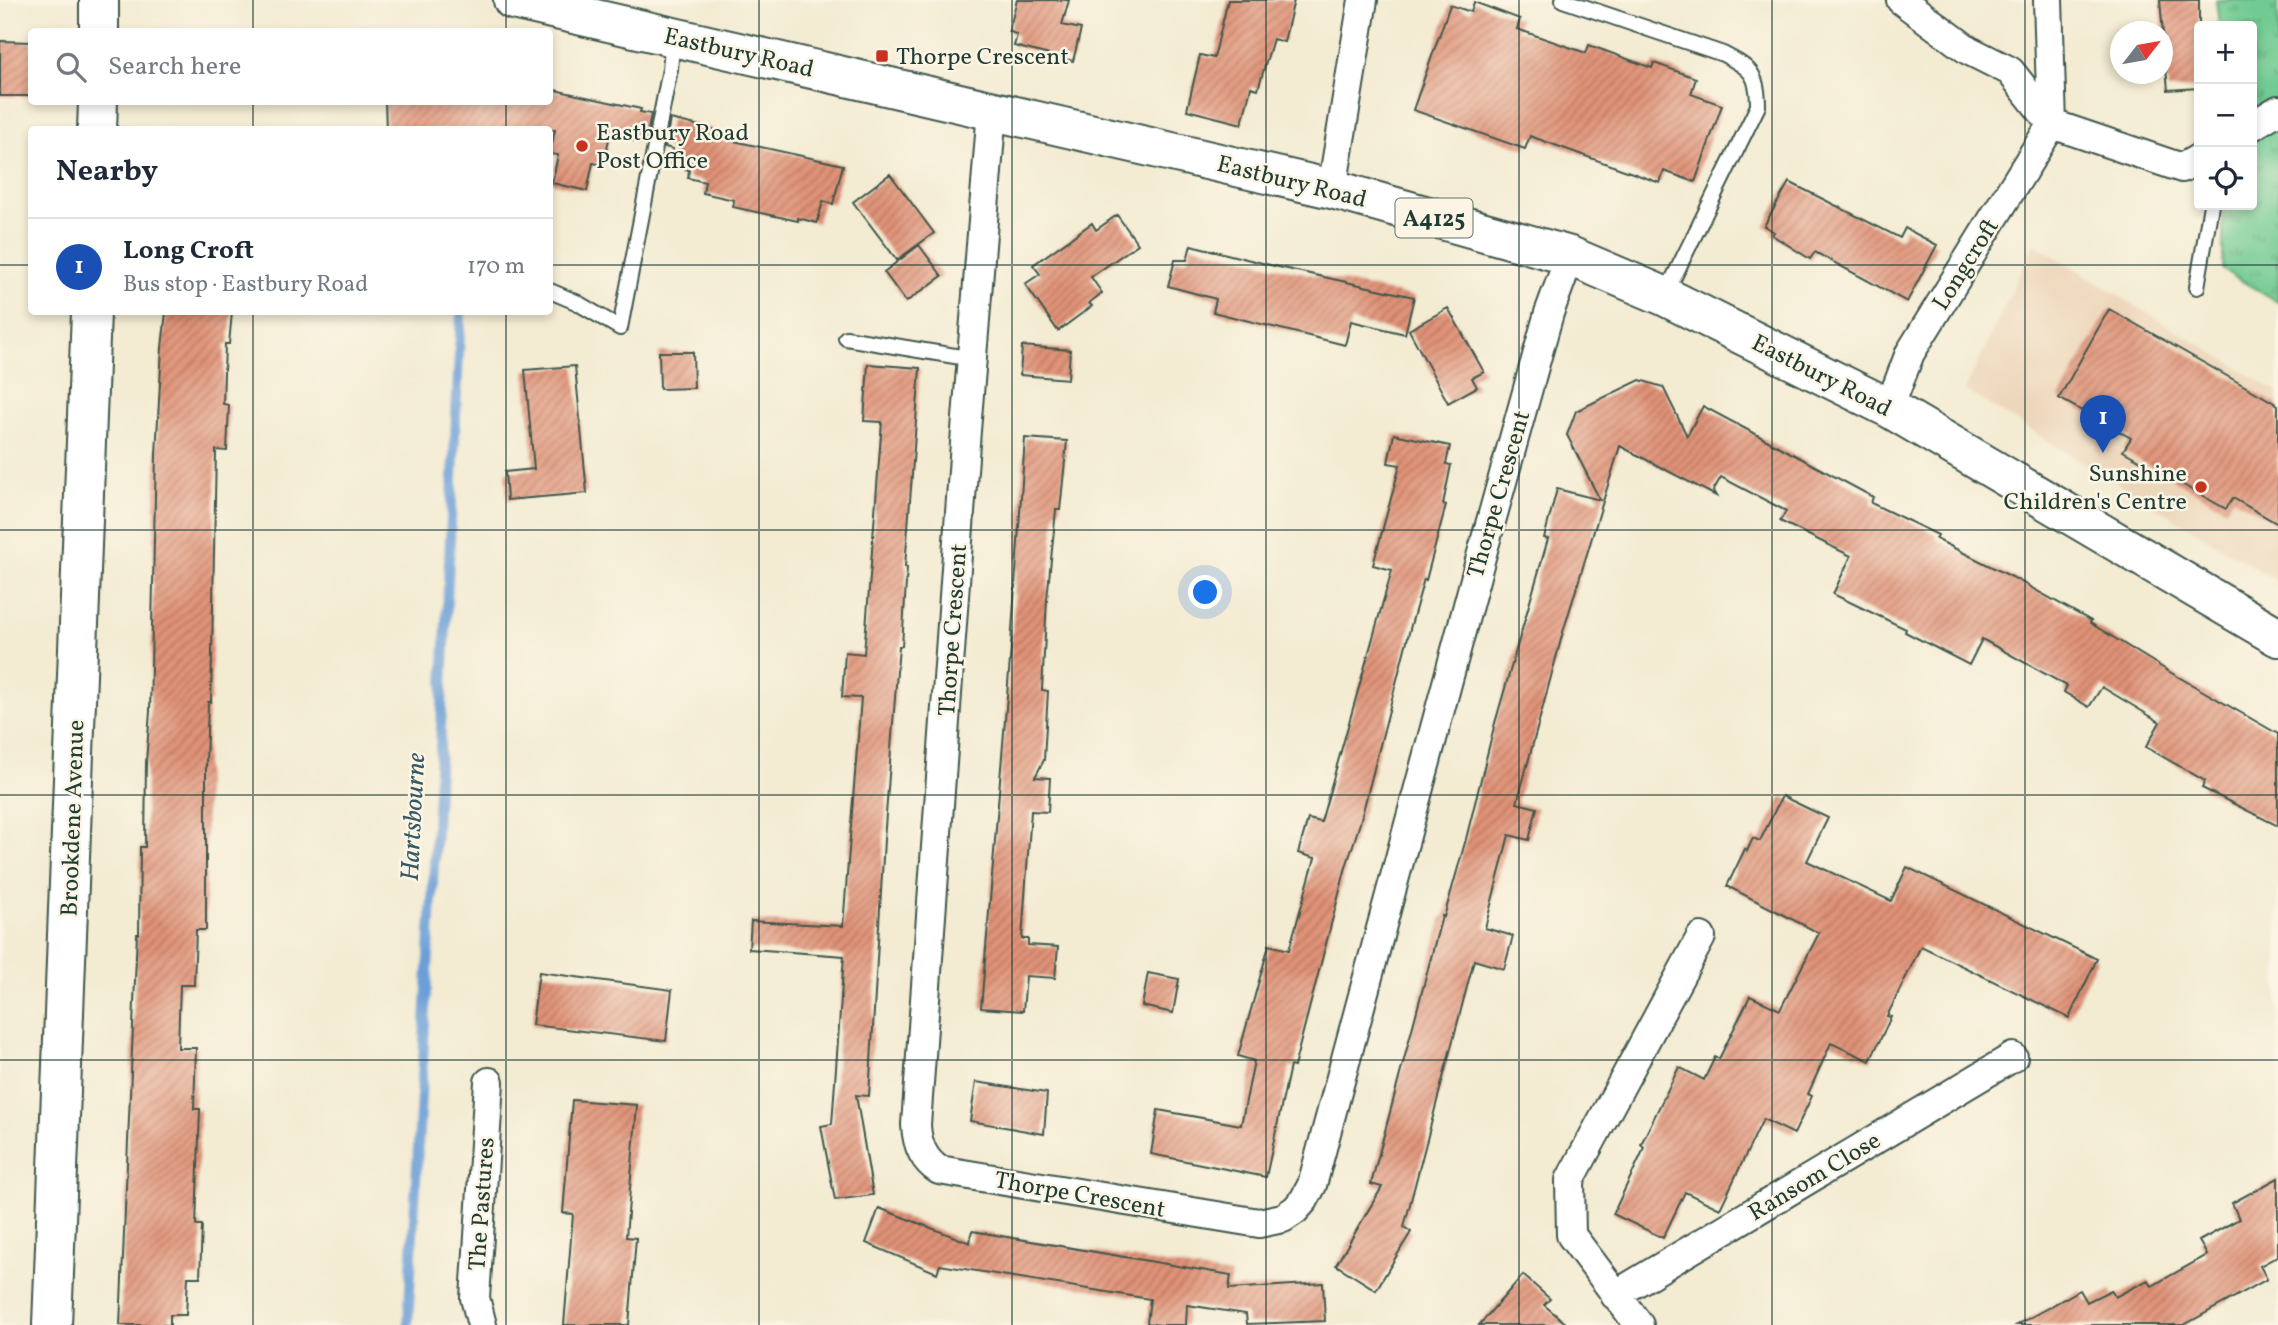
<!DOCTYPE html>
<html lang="en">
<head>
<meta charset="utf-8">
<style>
	:root { --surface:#fff; --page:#f2f2f3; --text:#1f2937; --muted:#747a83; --line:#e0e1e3; --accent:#db2777 }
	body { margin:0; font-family:Vollkorn,serif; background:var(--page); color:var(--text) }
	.controls { position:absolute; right:21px; top:21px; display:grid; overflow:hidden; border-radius:7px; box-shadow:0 4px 10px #0003 }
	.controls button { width:63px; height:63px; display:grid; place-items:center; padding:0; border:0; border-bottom:2px solid var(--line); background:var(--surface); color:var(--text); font:35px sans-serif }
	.compass { position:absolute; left:2110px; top:21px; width:63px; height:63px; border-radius:50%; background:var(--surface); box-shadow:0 4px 10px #0003; rotate:59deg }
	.you { position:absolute; left:1206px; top:593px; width:24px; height:24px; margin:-18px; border:5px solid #fff; border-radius:50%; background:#1a73e8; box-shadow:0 0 0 10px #1a73e833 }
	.badge { display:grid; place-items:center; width:46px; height:46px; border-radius:50%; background:var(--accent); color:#fff; font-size:23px; font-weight:700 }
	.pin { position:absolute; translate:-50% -58px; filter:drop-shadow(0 2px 4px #0008) }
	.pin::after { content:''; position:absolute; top:37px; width:24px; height:21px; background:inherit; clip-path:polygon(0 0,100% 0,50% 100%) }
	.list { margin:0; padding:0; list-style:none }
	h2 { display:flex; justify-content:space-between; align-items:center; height:91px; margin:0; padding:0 28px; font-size:30px }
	h2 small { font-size:23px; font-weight:400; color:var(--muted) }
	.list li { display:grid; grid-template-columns:46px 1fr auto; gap:21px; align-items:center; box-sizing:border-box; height:98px; padding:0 28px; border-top:2px solid var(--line) }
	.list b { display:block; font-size:26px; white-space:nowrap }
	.list p { margin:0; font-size:23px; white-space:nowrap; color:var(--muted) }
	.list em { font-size:23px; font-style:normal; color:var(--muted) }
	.icon { flex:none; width:38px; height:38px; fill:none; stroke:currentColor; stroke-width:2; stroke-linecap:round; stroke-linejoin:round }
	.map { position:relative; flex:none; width:2278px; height:1325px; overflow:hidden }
	.search { position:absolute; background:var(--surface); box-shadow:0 4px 10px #0003; left:28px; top:28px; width:525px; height:77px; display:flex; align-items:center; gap:18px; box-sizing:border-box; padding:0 24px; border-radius:7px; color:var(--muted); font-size:26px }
	.panel { position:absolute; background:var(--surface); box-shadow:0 4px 10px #0003; left:28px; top:126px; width:525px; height:189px; border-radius:7px }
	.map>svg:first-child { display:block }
</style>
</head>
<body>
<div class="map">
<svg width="2278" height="1325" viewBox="0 0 2278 1325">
	<defs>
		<pattern id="grass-tufts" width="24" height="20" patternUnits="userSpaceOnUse" patternTransform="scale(1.75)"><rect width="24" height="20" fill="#6fca91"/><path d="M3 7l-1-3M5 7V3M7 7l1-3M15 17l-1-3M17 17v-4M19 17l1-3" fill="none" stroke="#5ba577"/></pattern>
		<pattern id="building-hatch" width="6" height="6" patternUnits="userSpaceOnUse" patternTransform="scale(1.75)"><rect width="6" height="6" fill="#e09277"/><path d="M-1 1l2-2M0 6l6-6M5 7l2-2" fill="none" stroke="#b57862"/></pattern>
	</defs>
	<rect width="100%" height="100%" fill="#fcf5e5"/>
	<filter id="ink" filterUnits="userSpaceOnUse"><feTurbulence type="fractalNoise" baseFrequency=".0143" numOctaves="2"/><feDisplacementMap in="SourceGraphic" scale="14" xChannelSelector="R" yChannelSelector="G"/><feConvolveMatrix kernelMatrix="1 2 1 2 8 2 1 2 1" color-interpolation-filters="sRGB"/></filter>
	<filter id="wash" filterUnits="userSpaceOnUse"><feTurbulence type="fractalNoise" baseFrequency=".00686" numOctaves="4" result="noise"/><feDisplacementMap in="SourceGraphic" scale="28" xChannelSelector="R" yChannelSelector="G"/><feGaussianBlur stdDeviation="1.57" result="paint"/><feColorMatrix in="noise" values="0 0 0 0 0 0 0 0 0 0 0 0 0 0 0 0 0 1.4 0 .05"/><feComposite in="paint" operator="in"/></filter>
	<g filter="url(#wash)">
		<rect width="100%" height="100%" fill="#f3ebd2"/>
		<path fill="#edd7bb" d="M2034,244l244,148v190l-313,-192z"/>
		<path fill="url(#grass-tufts)" stroke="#478462" stroke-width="2" d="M2216,0h62v302l-55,-32v-65h29v-179h-33z"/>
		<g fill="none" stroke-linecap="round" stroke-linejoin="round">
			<path stroke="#6b9fd7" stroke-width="10" d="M408,1325l29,-514 24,-499"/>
		</g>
		<g id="blocks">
			<path fill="url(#building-hatch)" d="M1017,0h52l-7,25 19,4 -8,32 -59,-15 3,-11 -8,-4z
				M1228,0h66l-10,42 -11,-3 -15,50 -7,-2 -9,37 -55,-14 13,-55 14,3z
				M2160,0h39v88l-31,2z
				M1474,2l46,17 -3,10 69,24 3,-8 63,23 2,-5 42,15 -5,16 31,11 -27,77 -31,-11 -4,12 -130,-47 -5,13 -112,-39 37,-105 21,7z
				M0,41l32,1v54h-32z
				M550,89l91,20 -1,3 11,2 -5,29 -36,-8 -7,30 -10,-2 -6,28 -35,-8 6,-28 -8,-1 5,-24h-169l-1,-28h165z
				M670,119l43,10 -2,7 132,29 -10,39 -10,-3 -6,22 -19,-5v3l-65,-14 1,-7 -31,-7 2,-11 -17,-4 1,-8 -19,-5 3,-16 -8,-2z
				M890,174l44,59 -37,27 -44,-58z
				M1789,182l111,56 5,-10 32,17 -30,57 -92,-50 -5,7 -38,-24 2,-3 -10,-6z
				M1117,215l21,29 -47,33 11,16 -13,10 3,3 -34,25 -33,-47 15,-10 -7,-9 59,-42 4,7z
				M919,245l23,31 -36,26 -22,-30z
				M1191,245l83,21 140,31 -9,37 -54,-13 -6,24 -132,-33 3,-13 -48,-13 7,-26h12z
				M1448,308l36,64 -12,6 5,9 -29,16 -39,-73z
				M2109,309l169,96v119l-45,-26 -7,11 -103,-58 8,-13 -72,-40z
				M166,312h66l-3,32h-4l-2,60 6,1 -2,46 -11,-1 -5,252h-3l-2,62v166h-10l-2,55h-14l-2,63h18l-2,61h6l-4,116h6l-2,52h-12l-2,38h-16v10h-50l17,-391h2l1,-87h5l1,-85 4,-50 6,-258 6,-106z
				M1022,346l48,4 -2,29 -48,-4z
				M659,352h34l1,36 -34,1z
				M868,364l52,4 -15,199h2l-5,79h-3l-15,194 -15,256 -13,-1 17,100 -38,5 -14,-74 11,-2 12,-168 -95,-7 2,-28 92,5 18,-228 -19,-1 3,-45 19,2 18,-232 -18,-1z
				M575,366l12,127 -80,7 -2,-28 29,-3 -9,-99z
				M1640,380l23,7 24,49 16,-30 170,91 -2,6 67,32 -2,4 76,38 79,44 -1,2 78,48 110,63v92l-76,-38 3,-7 -59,-34 14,-25 -58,-35 -13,20 -25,-15 3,-6 -85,-47 -13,26 -29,-15 -35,-18 1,-3 -73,-35 18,-38 -71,-35 6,-10 -65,-34 -8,14 3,5 -96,-50 -57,186 -46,171 20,5 -8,32 -20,-5 -24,93 28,8 -9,33 -30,-9 -70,267 7,5 -35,58 -40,-25 46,-78 -11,-3 71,-268 2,1 22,-78 29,-116 53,-184 -4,-1 13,-49 43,11 -33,-65 9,-24z
				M1394,434l56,12 -4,18 5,1 -8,39 3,1 -20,75 -2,-1 -13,46 -51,198 -14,44 -52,200 -4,-1 -24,111 -115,-23 7,-44 83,15 13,-64 -16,-5 31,-111 20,5 26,-92 -17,-5 10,-34 13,3 71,-252 -19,-5 27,-100 -12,-2z
				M1025,438l42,3 -7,69h-4l-9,89 -5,91 6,1 -4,69 -9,17 15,1 -2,34 -17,-1 -9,128h6v6l30,2 -3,31 -29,-2 -3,35 -42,-3 29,-348z
				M1782,796l46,22 -21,43 84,40 16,-34 190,92 -28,59 -148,-72 -34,70 4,1 -21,44 -39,-18 -23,51 4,2 -18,38 -31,-15 -43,90 -35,-17 -22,46 -50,-24 28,-59 3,-8 -3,-3 38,-77 25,13 11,-23 4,2 31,-63 30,14 39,-77 -92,-47 18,-37 2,2 6,-13 7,3z
				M539,972l133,18 -6,51 -134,-16z
				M1148,973l31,6 -6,34 -31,-7z
				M976,1082l71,11 -3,41 -74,-13z
				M572,1100l65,5 -11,132 10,1 -7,87h-65l9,-111 -10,-1z
				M2278,1178v78l-18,10 7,13 -83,46h-167l63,-35 7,12 24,-12 4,7 33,-17 4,6 55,-31 -8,-14 40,-22 -7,-16z
				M879,1208l91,35 2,-12 259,44 -2,14 94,-6 2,38 -78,3 -1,-10 -59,-9 -1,20h-25l-14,-2 3,-24 -210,-34 -3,8 -71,-30z
				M1523,1275l27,24 -6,6 24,20h-89z"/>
		</g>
	</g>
	<g filter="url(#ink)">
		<use href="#blocks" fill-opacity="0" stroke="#3f574c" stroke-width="2"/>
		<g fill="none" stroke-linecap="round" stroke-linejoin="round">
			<g stroke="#3f574c" stroke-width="18">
				<path id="service" d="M1563,0l160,54c27,14 35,19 35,52l-93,189
					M2197,287l14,-82
					M550,291l26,11 44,26 50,-259 3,-31
					M846,338l127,21"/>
			</g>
			<g stroke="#3f574c" stroke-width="32">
				<path id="minor" d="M1901,0l67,50 42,21 42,53 130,44 17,-10
					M992,110l-27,333 -49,682c1,19 7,35 23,45l320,53 24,-5 12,-8 9,-10 8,-15 169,-628 68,-244 21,-57
					M2252,126l26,-16
					M1332,189l31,-189
					M1889,408l21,-55 142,-229 -4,-124
					M1615,1295l398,-238
					M482,1325l-7,-27 14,-216
					M1639,1325l-68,-90 -1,-55 131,-243"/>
			</g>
			<g stroke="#3f574c" stroke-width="42">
				<path id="secondary" d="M99,32v-32
					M97,130l1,-28
					M52,1325l39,-1013"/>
			</g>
			<g stroke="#3f574c" stroke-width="42">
				<path id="primary" d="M513,0l819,189 238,67 94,40 225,112 389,229"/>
			</g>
			<use href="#service" stroke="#fff" stroke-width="14"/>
			<use href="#minor" stroke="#fff" stroke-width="28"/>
			<use href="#secondary" stroke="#fff" stroke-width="38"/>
			<use href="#primary" stroke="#fff" stroke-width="38"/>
		</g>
	</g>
	<path fill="none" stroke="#1f3d34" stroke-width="2" stroke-opacity="0.55" d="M253,0v32M506,0v32M759,0v1325M1012,0v1325M1266,0v1325M1519,0v1325M1772,0v1325M2025,0v1325M253,102v28M506,102v28M0,265h32M550,265h1728M253,312v1013M506,312v1013M0,530h2278M0,795h2278M0,1060h2278"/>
	<g fill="#c8321e" stroke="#fcf5e5" stroke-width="2.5">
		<rect x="875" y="49" width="14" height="14" rx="3.5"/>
		<circle cx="582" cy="146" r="7"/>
		<circle cx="2201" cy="487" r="7"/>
	</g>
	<g text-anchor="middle" stroke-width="5" stroke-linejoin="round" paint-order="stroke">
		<rect fill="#fcf5e5" stroke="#617469" stroke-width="2" x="1395.5" y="198.5" width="77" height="39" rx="5"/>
		<g font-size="23" font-weight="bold" fill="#1f3d34">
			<text x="1434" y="226">A4125</text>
		</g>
		<g font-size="24" fill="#1f3d34" stroke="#fcf5e5">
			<text transform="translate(739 52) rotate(13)" y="8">Eastbury Road</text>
			<text transform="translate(1292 181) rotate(14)" y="8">Eastbury Road</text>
			<text transform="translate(1965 264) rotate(-58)" y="8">Longcroft</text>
			<text transform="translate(1822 375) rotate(27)" y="8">Eastbury Road</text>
			<text transform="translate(1498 494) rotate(-74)" y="8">Thorpe Crescent</text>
			<text transform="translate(952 630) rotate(-86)" y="8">Thorpe Crescent</text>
			<text transform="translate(72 818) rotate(-88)" y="8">Brookdene Avenue</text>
			<text transform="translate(1814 1176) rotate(-31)" y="8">Ransom Close</text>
			<text transform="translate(1080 1194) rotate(10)" y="8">Thorpe Crescent</text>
			<text transform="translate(481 1204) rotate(-86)" y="8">The Pastures</text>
		</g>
		<g font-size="24" fill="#1f3d34" stroke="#fcf5e5" text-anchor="start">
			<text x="896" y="64">Thorpe Crescent</text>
			<text x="596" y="140">Eastbury Road<tspan x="596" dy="28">Post Office</tspan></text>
			<text x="2187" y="481" text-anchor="end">Sunshine<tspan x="2187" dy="28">Children's Centre</tspan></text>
		</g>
		<g font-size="26" font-style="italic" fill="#365a65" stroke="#fcf5e5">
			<text transform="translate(412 817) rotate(-87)" y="9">Hartsbourne</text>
		</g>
	</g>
</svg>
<div class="controls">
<button>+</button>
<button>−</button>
<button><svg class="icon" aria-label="locate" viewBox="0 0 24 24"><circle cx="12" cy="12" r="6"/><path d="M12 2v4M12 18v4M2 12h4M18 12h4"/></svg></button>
</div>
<svg class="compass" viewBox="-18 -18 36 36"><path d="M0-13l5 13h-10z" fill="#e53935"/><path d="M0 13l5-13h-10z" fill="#747a83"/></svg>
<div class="you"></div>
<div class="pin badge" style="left:2103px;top:453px;background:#1a4fb4">1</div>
<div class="search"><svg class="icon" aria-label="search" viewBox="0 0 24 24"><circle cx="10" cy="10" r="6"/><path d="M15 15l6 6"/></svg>Search here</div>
<section class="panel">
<h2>Nearby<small></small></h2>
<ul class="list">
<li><span class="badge" style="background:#1a4fb4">1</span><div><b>Long Croft</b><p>Bus stop · Eastbury Road</p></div><em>170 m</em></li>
</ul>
</section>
</div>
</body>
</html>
